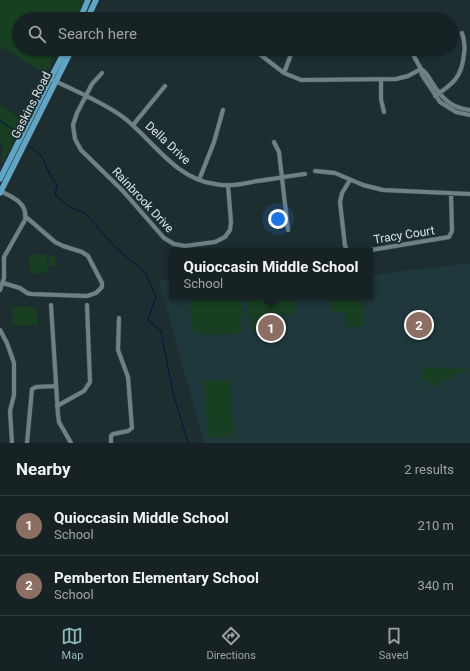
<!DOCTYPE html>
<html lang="en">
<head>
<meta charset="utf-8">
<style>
	:root { --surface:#162224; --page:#1f2a2c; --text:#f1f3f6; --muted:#9ea4a6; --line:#353f41; --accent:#8bbbb9 }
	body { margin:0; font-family:Roboto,sans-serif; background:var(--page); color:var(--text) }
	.you { position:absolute; left:278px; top:219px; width:14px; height:14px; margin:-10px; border:3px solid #fff; border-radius:50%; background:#1a73e8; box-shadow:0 0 0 6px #1a73e833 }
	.badge { display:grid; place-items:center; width:26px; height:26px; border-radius:50%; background:var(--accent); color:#fff; font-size:13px; font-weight:700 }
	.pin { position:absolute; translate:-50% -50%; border:2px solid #fff; box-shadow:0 1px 4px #0006 }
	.popup { position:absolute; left:169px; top:248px; width:204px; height:52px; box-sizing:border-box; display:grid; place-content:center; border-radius:0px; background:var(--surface); filter:drop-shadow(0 1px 3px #0005); font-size:13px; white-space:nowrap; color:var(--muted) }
	.popup b { font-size:15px; color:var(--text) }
	.popup::after { content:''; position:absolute; left:50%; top:100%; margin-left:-8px; border:8px solid transparent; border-top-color:var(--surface) }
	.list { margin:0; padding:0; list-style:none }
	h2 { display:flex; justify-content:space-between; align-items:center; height:52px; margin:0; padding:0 16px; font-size:17px }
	h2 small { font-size:13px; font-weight:400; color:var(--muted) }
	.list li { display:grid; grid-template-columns:26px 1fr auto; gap:12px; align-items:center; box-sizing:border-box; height:60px; padding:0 16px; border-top:1px solid var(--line) }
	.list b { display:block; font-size:15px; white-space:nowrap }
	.list p { margin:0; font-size:13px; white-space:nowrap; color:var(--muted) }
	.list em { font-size:13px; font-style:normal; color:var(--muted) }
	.icon { flex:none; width:22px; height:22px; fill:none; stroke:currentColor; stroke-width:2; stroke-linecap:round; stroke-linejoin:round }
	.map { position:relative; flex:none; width:470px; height:443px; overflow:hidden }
	.search { position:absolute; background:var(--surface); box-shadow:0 1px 3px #0004; left:12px; right:12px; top:12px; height:44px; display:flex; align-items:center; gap:10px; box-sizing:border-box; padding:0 14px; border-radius:22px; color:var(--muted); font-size:15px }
	.sheet { height:172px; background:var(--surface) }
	nav { display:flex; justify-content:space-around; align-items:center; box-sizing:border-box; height:56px; border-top:1px solid var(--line); background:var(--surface); font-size:11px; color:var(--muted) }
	nav a { display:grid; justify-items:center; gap:2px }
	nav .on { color:var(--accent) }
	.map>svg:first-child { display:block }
</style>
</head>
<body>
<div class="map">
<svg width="470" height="443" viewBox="0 0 470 443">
	<rect width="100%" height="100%" fill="#1e2e30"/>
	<path fill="#1e383b" d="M470,263v180h-266l-45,-162 13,-2v18h198v-22z"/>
	<path fill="#183f21" d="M0,0h83l-7,19h-57v30h38c-5,6 -5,15 -9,20 -2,2 -3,2 -6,2 -13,-4 -26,-19 -42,-23z
		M0,104l23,17 -5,7 -6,18 -5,6 -3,10 -3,1c-1,-8 5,-15 -1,-22z
		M46,254l2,18 -17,2 -2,-19z
		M49,255h6l1,11h-7z
		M188,297h53l1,36 -38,2 -9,-2 -4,-5 -1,-27 -2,-1z
		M247,297h47l1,17 -18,1 1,14 -26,2 -1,-14h-3z
		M331,297h31l2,28 -18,2 -1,-15h-13z
		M36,306l2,19 -25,1 -1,-19z
		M423,367h15v2l30,-1v4l-14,1v5l-12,1v6l-13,1v-6h-7z
		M229,379l5,57 -26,2 -4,-57z"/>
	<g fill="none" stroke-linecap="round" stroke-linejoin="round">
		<path stroke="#001444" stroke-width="1" d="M0,121l16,10
			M29,146l12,9 10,22 6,7 -2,11 15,12 15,6 31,35 28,23 12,25 -8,24 13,11 12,62 15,50"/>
		<g stroke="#3e4b4d" stroke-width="5">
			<path id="minor" d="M205,15l4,4
				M251,19l1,-1
				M253,49l31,24 17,7 95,-1 12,-3 13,-7
				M410,49l11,20 1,6 18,27 16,10 14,3
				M421,69c5,3 7,7 10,12 10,16 19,27 39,29
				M102,73l-10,11 -15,29 -4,12 2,14 6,11 42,41 41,47 10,6 11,2 30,-4 10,-5 5,-7 1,-8 -3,-37
				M284,73l9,-24
				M51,79c24,12 50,22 72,38 30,23 52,62 92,67 14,3 28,0 42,-3 16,-2 32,-5 48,-7
				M381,79v20l3,13
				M435,96c18,-12 27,-19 29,-42 1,-7 1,-13 -2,-21
				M133,125l32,-39
				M274,142l5,10 9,78
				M315,171l20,2 28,12 20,5 87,4
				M199,180l15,-38 9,-32
				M0,191c13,6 28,12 25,29l-21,37v21l-4,12
				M348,251l-3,-5 -5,-44 2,-9 8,-13
				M365,251l84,-14 3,-6 -1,-37
				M3,283l17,5 7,5 4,1 56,2 9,-3 6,-6v-4l-14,-27 -6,-4 -19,-6 -8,-4 -30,-26
				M51,305l7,110 1,7 12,21
				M0,330l7,13 7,20v32l-4,16 2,32
				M57,406l27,-15 6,-9 -3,-77
				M27,443l5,-54 4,-2 20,-1
				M111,443v-7l2,-2 15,-3 4,-3 -4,-51 -10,-27 1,-32"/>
		</g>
		<g stroke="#3e4b4d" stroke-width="6">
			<path id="major" d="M80,19l8,-19
				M87,19l9,-19
				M0,179l46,-92 20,-38
				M0,193l72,-144"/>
		</g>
		<use href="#minor" stroke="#6e8183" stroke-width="4"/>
		<use href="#major" stroke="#5fa6c6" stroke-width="5.5"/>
	</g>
	<g text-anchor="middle" stroke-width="4" stroke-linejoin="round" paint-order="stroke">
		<g font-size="12" fill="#d9e3e4" stroke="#1e2e30">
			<text transform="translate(31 105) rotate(-63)" y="4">Gaskins Road</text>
			<text transform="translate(168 143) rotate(43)" y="4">Della Drive</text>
			<text transform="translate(143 200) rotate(47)" y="4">Rainbrook Drive</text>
			<text transform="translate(404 235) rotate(-9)" y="4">Tracy Court</text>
		</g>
	</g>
</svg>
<div class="you"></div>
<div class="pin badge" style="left:271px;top:328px;background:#8d6e63">1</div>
<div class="popup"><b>Quioccasin Middle School</b>School</div>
<div class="pin badge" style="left:419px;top:325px;background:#8d6e63">2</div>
<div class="search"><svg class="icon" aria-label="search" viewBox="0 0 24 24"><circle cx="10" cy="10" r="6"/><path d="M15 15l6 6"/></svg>Search here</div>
</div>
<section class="sheet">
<h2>Nearby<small>2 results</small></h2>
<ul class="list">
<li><span class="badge" style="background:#8d6e63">1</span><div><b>Quioccasin Middle School</b><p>School</p></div><em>210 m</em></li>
<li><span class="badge" style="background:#8d6e63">2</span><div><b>Pemberton Elementary School</b><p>School</p></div><em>340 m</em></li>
</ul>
</section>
<nav>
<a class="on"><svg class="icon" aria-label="map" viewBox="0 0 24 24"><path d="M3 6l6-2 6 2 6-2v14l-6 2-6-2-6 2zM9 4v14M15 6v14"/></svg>Map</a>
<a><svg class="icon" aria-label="directions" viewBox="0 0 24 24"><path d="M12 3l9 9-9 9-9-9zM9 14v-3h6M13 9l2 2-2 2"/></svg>Directions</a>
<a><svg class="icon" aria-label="saved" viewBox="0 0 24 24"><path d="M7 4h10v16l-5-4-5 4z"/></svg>Saved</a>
</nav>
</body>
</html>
